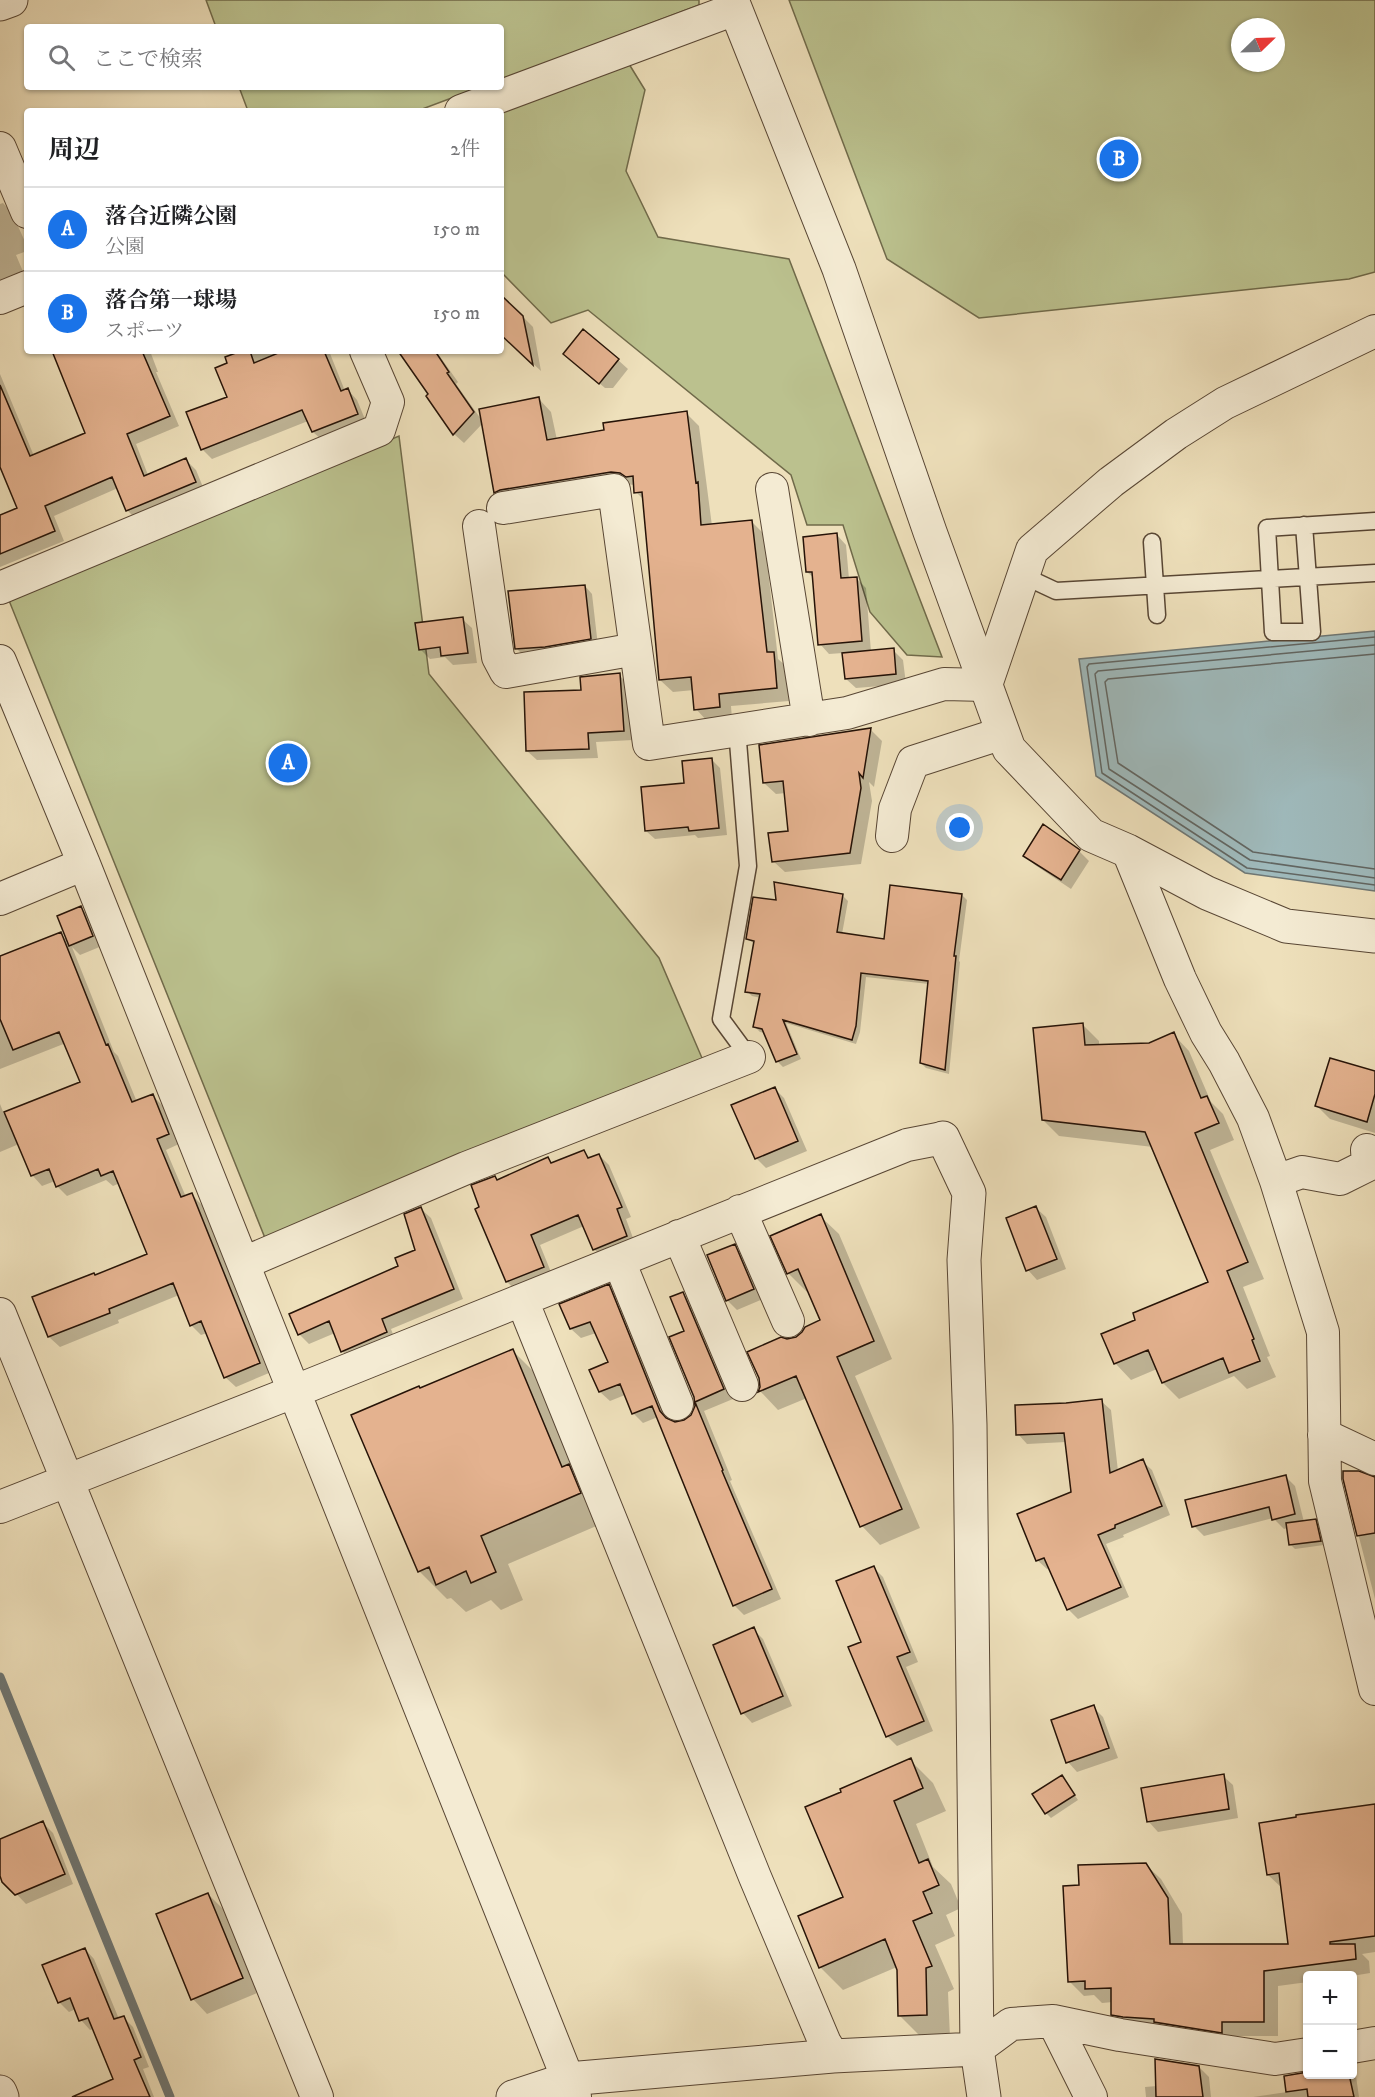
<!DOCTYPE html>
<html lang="ja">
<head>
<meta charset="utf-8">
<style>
	:root { --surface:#fff; --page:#f2f2f2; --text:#202124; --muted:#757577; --line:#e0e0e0; --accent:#1a73e8 }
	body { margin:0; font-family:"IM FELL DW Pica","Noto Serif JP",serif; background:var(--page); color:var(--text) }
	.controls { position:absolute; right:18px; bottom:18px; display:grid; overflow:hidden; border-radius:6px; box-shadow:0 2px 4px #0004 }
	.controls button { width:54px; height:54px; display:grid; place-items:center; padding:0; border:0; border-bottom:2px solid var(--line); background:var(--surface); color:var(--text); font:30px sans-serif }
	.compass { position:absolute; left:1231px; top:18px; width:54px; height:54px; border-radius:50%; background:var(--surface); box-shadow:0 2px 4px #0004; rotate:67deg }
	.you { position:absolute; left:960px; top:828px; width:21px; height:21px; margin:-15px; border:4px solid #fff; border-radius:50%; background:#1a73e8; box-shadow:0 0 0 9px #1a73e833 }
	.badge { display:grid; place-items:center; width:39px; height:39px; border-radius:50%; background:var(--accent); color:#fff; font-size:20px; font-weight:700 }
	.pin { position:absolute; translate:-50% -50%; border:3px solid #fff; box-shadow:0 2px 6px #0006 }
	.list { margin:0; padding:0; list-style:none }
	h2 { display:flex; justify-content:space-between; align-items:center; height:78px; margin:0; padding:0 24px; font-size:26px }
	h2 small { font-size:20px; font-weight:400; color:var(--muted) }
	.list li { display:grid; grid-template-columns:39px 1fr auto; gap:18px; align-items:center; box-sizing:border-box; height:84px; padding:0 24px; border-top:2px solid var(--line) }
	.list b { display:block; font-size:22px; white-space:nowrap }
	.list p { margin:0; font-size:20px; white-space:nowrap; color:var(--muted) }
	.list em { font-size:20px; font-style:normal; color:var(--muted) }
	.icon { flex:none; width:33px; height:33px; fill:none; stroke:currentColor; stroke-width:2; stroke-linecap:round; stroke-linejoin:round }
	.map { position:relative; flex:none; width:1375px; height:2097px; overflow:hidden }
	.search { position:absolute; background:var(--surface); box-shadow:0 2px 4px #0004; left:24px; top:24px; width:480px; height:66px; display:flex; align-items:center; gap:15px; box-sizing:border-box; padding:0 21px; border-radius:6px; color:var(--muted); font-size:22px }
	.panel { position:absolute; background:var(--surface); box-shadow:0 2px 4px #0004; left:24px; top:108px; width:480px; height:246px; border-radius:6px }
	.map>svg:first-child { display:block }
</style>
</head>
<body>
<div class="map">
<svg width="1375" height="2097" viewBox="0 0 1375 2097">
	<rect width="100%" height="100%" fill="#eee0bb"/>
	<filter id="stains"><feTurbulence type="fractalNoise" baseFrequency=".00333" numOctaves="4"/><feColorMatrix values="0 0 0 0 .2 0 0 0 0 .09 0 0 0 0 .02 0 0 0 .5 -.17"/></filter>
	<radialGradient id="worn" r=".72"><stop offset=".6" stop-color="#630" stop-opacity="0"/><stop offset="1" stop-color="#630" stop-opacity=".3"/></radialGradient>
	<path fill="#bbc18e" stroke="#706a4a" stroke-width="1.5" fill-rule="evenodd" d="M206,0h493v5l-198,75v-53h-285z
		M789,0h586v272l-26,7 -370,39 -92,-59zM1240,27h36v36h-36z
		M629,64l16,26 -19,81 32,66 131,22 153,398 -35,-2 -37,-43 -27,-87h-36l-16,-50 -203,-165 -37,13 -50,-51v-160z
		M239,87h242l-64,24h-169z
		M399,436l30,238 230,284 46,107 -438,178 -259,-645z"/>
	<path fill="#9fbabc" stroke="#6f7774" stroke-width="1.5" d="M1375,631v260l-130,-18 -149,-97 -17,-117z"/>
	<path fill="#0003" d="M3,203l9,10 15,33v5l-11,4 11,26 -27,12v-89z
		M501,295l32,32 8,44 -40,-37z
		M64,351h86l8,21h-2l23,54 -43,18 12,31 38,-15 10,10 9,22 -68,28 -10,-10 -9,-22 -64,28 10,25 -64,26v-51l19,-8 -16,-39 -3,1v-96l34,82 53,-22z
		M245,351h84l16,40 3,-1 9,10 10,24 -44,17 -10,-9 -5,-11 -96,38 -10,-10 27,-51v-34z
		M398,351h38l22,31 -2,2 27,38 56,-23 12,13 6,28 129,-27 13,13 13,100 40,-4 12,12 14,125 8,7 3,35 -58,5 1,13 -24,3 -12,-13 -2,-19 -21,2 -13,-12 -16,-180 -8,-8 -2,-7 -9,-1 -117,21 -13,-13 -12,-69 -19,20 -10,-9 -26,-38 2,-1z
		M565,354l53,6 10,9 -15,19h-8z
		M837,535l9,10 3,34 7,-1 10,10 5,64 22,-2 10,10 3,24 -50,4 -10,-9 -3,-26 -14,1 -9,-10 -6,-66 -7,-6z
		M585,586l7,8 6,52 -74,10 -7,-7z
		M462,619l10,9 5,35 -24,2 -8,-8 -15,2 -10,-10z
		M619,675l9,9 5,56 -37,2 2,16 -61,2 -10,-9 55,-59z
		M871,730l11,11 -8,46 -5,-5 3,19 -11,63 -76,8 -12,-11 17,-29 -4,-39 -10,1 -12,-11 -3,-37z
		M712,760l8,8 7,67 -29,3 -3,-3 -40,4 -9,-8 40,-47z
		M1079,851l10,10 -18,28 -36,-24 -10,-9z
		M962,895l5,5 -8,61 1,1 -11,112 -23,-6 -5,-5 8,-79 -63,-7 -6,55 -4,12 -70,-21 15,36 -18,8 -5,-5 -13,-29 -5,-1 -5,-5 6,-29 -9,-2 -5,-5 8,-47 -8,-5 31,-38 65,-5 5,5 -6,33 43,6z
		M81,908l10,10 11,28 -22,9 -8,-8 42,105 4,4 19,46 15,-7 11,11 16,38 -13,6 20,47 6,-2 10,10 67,168 -33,14 -11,-10 -18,-44 -6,2 -10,-10 -12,-30 -61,25 1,3 -59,24 -11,-10 -15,-39 62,-21 53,-22 -29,-72 -7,3 -7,-6 -39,16 -10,-10 -2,-5 -13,5 -10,-11 -13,-31 -19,8v-48l4,10 78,-31 -16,-40 -66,26v-112l60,-24 8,9z
		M1083,1025l16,16v5l50,-1 24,-11 16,17 22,51 12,12 11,26 -24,10 54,129 -21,8 27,69 -3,1 9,20 -29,12 -13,-13 -55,23 -16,-16 -6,-14 -26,11 -16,-17 22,-43 73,-37 -57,-136 -94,-11 -16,-16z
		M1375,1073v60l-45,-14 -13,-13z
		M774,1088l10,10 23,53 -41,17 -10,-10z
		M583,1151l8,8 8,-4 10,10 22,52 -5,2 10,27 -32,13 -10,-10 -10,-23 -44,19 13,32 -36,14 -10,-9 -30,-73 4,-2 14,-29 3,3 50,-22 5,5z
		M1036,1208l10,9 20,52 -29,11 -9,-10z
		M421,1209l10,9 32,81 -72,30 5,13 -43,19 -10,-9 -8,-19 -26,11 -10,-10 101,-68 17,-15z
		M820,1216l19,18 53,125 -37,17 65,152 -40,17 -18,-19 -55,-128 -29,12 -18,-19 26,-51 10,-1 26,-18 -13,-30 -2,1 -19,-19 -16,-36z
		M734,1246l10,9 19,44 -26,11 -10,-10z
		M609,1286l9,10 51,125 6,2 10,-1 7,-6 4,-10 -10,-74 -3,-38 10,9 40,96 -29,12 28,69 -2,1 51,118 -37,16 -10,-10 -76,-188 -15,6 -10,-10 -8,-18 -15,6 -10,-9 10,-29 -14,-30 -15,5 -10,-9z
		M513,1351l28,28 67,142 -100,43 15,36 -22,10 -10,-10 -25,12 -15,-14 -4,1 -28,-28 1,-182z
		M1101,1401l10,9 7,61 24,-10 10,9 18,45 -47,20 1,2 -18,7 23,53 -51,22 -10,-10 -18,-41 -3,1 -10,-9 35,-67 -6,-51 -39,2 -9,-10 49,-29z
		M1285,1476l10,10 9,36 11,-2 5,5 4,20 -29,4 -5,-5 -2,-16 -4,1 -11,-11 -69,18 -10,-10z
		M1375,1478v121l-31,-120z
		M873,1567l10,10 35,85 -12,5 27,64 -36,15 -10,-10 -24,-94z
		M753,1629l10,10 29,67 -40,17 -9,-10 -28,-68z
		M1093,1707l10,10 15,41 -41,14 -9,-10z
		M910,1760l23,23 13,28 -30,13 17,43 18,17 10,24 -15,7 9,21 -20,9 19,44 -6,3 2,45 -28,1 -23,-23 -2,-48 -54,23 -23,-23 25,-69 -2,-105z
		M1223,1776l10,9 5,33 -80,14 -9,-10z
		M1062,1777l16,23 -27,18 -5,-5z
		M1375,1805v147l-13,2 7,7 1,12 -18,3h-44v6l-30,4v50h-42v11l-108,-18 -15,-15v-12l-11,1 -8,-8 -10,1 -15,-15 11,-94 65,-23 16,15 21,35 1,31 107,1 -7,-57 -15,-14z
		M43,1823l10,10 20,51 -47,20 -22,-23 -4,-10v-31z
		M208,1894l15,15 34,84 -50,21 -14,-15z
		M85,1949l9,10 25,60 4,-2 10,10 16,40 -6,2 11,28h-64l25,-17 -21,-51 -4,1 -9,-10 -5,-11 -7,3 -10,-10z
		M1199,2067l10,10 2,20h-65l-1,-10 12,-1z
		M1352,2072l4,4 3,21h-106l34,-5 -2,-15 23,-3h44z"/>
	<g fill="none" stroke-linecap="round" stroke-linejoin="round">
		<path stroke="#626662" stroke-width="1.5" d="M1375,637l-286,27 -2,3 15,106 145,95 128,17
			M1375,645l-277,26 -3,3 14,95 141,91 125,18
			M1375,654l-267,25 -3,3 13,81 135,89 122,17"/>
		<path stroke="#6f7774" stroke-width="9" d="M0,1677l170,420"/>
	</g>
	<path fill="#e4b28f" stroke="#261307" stroke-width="1.5" d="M501,295l22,21 10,49 -32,-30z
		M583,329l36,30 -20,25 -36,-30z
		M52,351h90l28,65 -43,18 17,42 42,-18 10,24 -70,29 -14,-34 -67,29 10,25 -55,23v-39l17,-7 -17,-41v-82l30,71 55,-23z
		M241,351h9l4,12 29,-12h41l17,40 7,-3 10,26 -46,18 -10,-22 -101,40 -15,-38 41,-15 -12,-29 12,-5 -2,-6z
		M398,351h37l14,21 -2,1 27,39 -21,23 -27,-39 2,-2z
		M539,397l8,43 57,-10 -1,-7 84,-12 9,72 2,-1 3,43 51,-5 15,132h7l3,36 -58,6 1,13 -26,3 -3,-33 -32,3 -17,-188 -8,1 -1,-17 -7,1 -6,-4 -9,-1 -111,18 -6,3 -15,-84z
		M837,533l4,45 16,-1 5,64 -44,4 -6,-73h-6l-3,-35z
		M585,585l6,54 -46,8 -30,2 -7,-58z
		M463,617l5,36 -27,3 -1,-9 -21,3 -4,-27z
		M894,648l2,26 -51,5 -3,-26z
		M620,673l4,58 -36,2 1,16 -63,2 -2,-59 57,-2 -1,-13z
		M871,728l-8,50 -4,-5 2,15 -11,65 -78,9 -4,-29 20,-2 -5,-50 -20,2 -4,-38z
		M712,758l7,70 -30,3 -1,-4 -43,4 -4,-44 43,-4 -2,-22z
		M1043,824l37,26 -19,30 -38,-24z
		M774,882l69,12 -6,38 47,7 6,-54 72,9 -8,62h2l-11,114 -25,-7 8,-82 -67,-8 -5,53 -4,14 -69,-20 14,34 -21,8 -14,-33 -9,-2 7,-33 -15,-2 9,-51 -8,-2 7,-42 23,3z
		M81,906l12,30 -24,10 -12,-30z
		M61,932l45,113 2,-1 24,58 21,-8 16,40 -12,5 24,58 11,-4 68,170 -36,15 -23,-57 -11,5 -17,-43 -64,26 1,4 -62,24 -16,-40 62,-24 1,2 52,-21 -34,-83 -12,5 -3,-7 -42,18 -7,-18 -18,7 -27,-64 76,-30 -21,-50 -46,18 -13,-31v-63z
		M1083,1023l2,22 64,-2 25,-11 27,66 6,-2 12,27 -24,10 53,129 -21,9 27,68 -2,1 8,21 -31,12 -6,-15 -61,25 -14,-33 -34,14 -13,-30 34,-14 -2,-7 75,-31 -63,-150 -103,-12 -9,-92z
		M1330,1058l45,13v23l-8,28 -52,-16z
		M775,1087l23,54 -43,18 -24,-54z
		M584,1150l4,8 11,-4 23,53 -5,2 10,27 -34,14 -15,-35 -47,20 13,32 -38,15 -31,-73 4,-2 -8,-22 24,-9 2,4 51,-23 3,6z
		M1036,1206l21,53 -31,12 -20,-53z
		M421,1207l33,82 -72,30 5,13 -46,20 -12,-31 -31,14 -9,-21 109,-48 -3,-8 20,-8 -11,-36z
		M821,1214l53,127 -37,16 65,152 -42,18 -64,-151 -38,16 2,-5 -1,-9 -12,-26 34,-15 6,2 9,-2 6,-5 3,-5 15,-7 -22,-51 -11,5 -17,-38z
		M735,1244l19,45 -28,12 -19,-46z
		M609,1284l51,127 6,7 9,4 9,-2 7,-5 4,-9 -1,-9 -25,-60 15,-6 -14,-34 13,-5 41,97 -29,13 28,68 -1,1 50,118 -39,17 -81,-200 -20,8 -12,-30 -21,8 -10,-22 19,-8 -18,-40 -20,7 -11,-25z
		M513,1349l49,118 7,-3 12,29 -100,43 15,36 -25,11 -5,-12 -30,14 -7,-18 -11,5 -67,-157 68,-29 1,2z
		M1102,1399l8,74 33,-14 19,47 -47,19v3l-17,7 23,52 -54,23 -23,-52 -8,3 -19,-47 54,-22 -7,-59 -48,2 -1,-30 51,-2z
		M1343,1471h16l16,6v56l-18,3 -14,-57z
		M1286,1475l9,39 -23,6 -3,-13 -77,20 -7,-27z
		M1316,1519l5,22 -32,4 -3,-22z
		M874,1566l36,86 -13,5 27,64 -38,16 -38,-90 13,-5 -25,-61z
		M754,1627l29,69 -42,18 -28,-69z
		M1094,1705l15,43 -43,15 -15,-43z
		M911,1758l12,30 -29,13 25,62 9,-4 11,26 -16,7 9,21 -19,8 19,45 -6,2 1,47 -29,1 -1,-46 -12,-31 -66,29 -21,-52 45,-19 -38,-90 36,-15 -1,-3z
		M1224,1774l5,35 -82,13 -6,-34z
		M1062,1775l13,20 -30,19 -13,-20z
		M1375,1804v132l-45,6v2h25l1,15 -92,12v51h-42v11l-68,-11v-3l-31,-2 -12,-2v-27l-26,1v-8l-17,1 -5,-96 16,-1 -1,-20 68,-2 22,35 2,46h118l-9,-71 -12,2 -8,-52 37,-6v-2z
		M43,1821l22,53 -50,21 -13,-13 -2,-6v-37z
		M208,1893l35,85 -52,22 -35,-86z
		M85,1948l29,71 10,-3 17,41 -7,3 16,37h-78l41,-18 -25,-61 -9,3 -9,-23 -12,5 -16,-38z
		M1155,2059l44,7 4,31h-47z
		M1308,2072v2h41l5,23h-46l-1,-8 -21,3 -2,-16z"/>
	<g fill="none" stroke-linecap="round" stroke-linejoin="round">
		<g stroke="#584634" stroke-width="19">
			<path id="service" d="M1304,525l8,107h-39l-6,-104 108,-7
				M1152,542l5,73
				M1024,576l32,15 319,-18
				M737,729l11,137 -27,153 28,38"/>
		</g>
		<g stroke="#584634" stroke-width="34">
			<path id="minor" d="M461,111l274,-102
				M0,148l27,64
				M0,298l27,-11
				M772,489l37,231
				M503,508l111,-18 35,254 198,-31 97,-29 42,1 46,-135 79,-68 65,-48 49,-31 150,-72
				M479,526l19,131 8,15 130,-23
				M0,588l379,-158 9,-28 -22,-51
				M0,661l84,203 491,1233
				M892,836l3,-27 18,-47 90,-29
				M1128,851l52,128 26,54 18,29 29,56 23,63 47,151 2,149 50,208
				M0,899l84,-35
				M1276,1181l26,-9 38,7 28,-14 -1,-15
				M740,1211l48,110
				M679,1236l63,149
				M619,1261l58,143
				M244,1263l222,-95 283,-111
				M522,1300l233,577 70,166 8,13
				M0,1314l317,783
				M1324,1435l51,24
				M0,1507l293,-115 614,-247 36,-7
				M1053,2021l38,76
				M1352,2047l23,-4
				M977,2049l34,-25 42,-3 67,14 155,24 33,-5"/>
		</g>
		<g stroke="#584634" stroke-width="35">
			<path id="tertiary" d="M732,0l107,269 91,263 79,217 82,86 37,16 79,42 79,33 89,10
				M0,4l11,-4
				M943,1138l26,55 -5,67 6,165 7,624 7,48
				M0,2092l2,5
				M513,2097l55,-18 265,-23 144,-7"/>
		</g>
		<use href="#service" stroke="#f4ebd3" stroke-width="16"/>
		<use href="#minor" stroke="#f4ebd3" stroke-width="32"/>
		<use href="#tertiary" stroke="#f4ebd3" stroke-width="33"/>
	</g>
	<rect width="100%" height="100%" filter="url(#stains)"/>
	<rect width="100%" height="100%" fill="url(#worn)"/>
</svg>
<div class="controls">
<button>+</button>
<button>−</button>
</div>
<svg class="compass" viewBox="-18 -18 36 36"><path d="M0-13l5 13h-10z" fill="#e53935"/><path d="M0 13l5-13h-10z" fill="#757577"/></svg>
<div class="you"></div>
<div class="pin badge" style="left:288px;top:763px">A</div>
<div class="pin badge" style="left:1119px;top:159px">B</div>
<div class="search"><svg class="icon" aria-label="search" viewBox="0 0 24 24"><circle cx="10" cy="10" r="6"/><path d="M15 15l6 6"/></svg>ここで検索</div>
<section class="panel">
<h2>周辺<small>2件</small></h2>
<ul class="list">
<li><span class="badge">A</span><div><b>落合近隣公園</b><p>公園</p></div><em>150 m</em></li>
<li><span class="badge">B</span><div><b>落合第一球場</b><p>スポーツ</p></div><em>150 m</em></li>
</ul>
</section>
</div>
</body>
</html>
